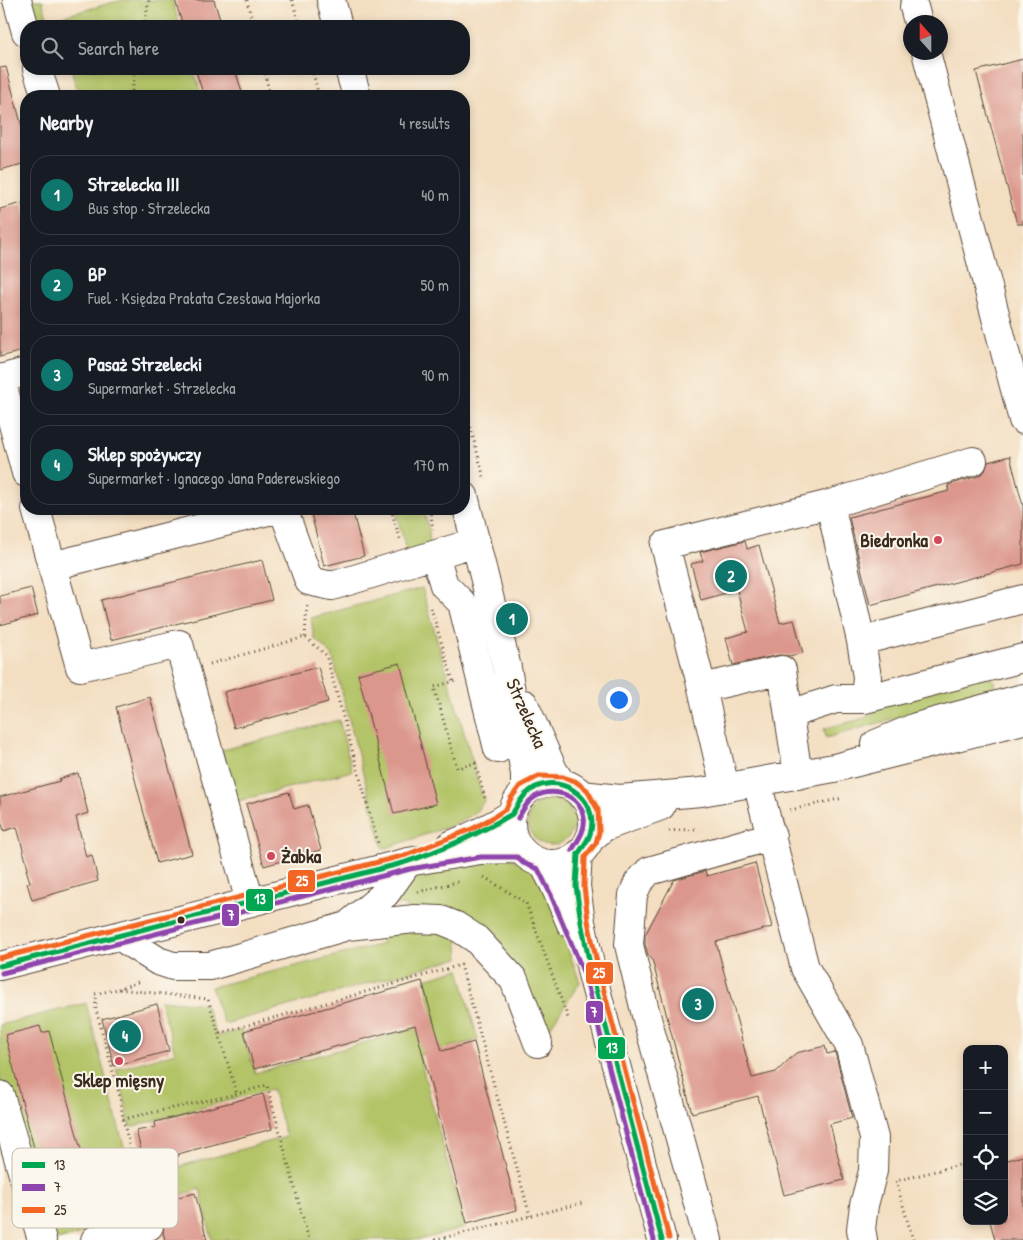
<!DOCTYPE html>
<html lang="en">
<head>
<meta charset="utf-8">
<style>
	:root { --surface:#171b24; --page:#242831; --text:#f1f3f6; --muted:#9ea1a6; --line:#363941; --accent:#0f766e }
	body { margin:0; font-family:"Patrick Hand",sans-serif; background:var(--page); color:var(--text) }
	.controls { position:absolute; right:15px; bottom:15px; display:grid; overflow:hidden; border-radius:10px; box-shadow:0 2px 8px #0003 }
	.controls button { width:45px; height:45px; display:grid; place-items:center; padding:0; border:0; border-bottom:1px solid var(--line); background:var(--surface); color:var(--text); font:25px sans-serif }
	.compass { position:absolute; left:903px; top:15px; width:45px; height:45px; border-radius:50%; background:var(--surface); box-shadow:0 2px 8px #0003; rotate:339deg }
	.you { position:absolute; left:618px; top:699px; width:18px; height:18px; margin:-12px; border:4px solid #fff; border-radius:50%; background:#1a73e8; box-shadow:0 0 0 8px #1a73e833 }
	.badge { display:grid; place-items:center; width:32px; height:32px; border-radius:50%; background:var(--accent); color:#fff; font-size:16px; font-weight:700 }
	.pin { position:absolute; translate:-50% -50%; border:2px solid #fff; box-shadow:0 1px 5px #0006 }
	.list { margin:0; padding:0; list-style:none }
	h2 { display:flex; justify-content:space-between; align-items:center; height:65px; margin:0; padding:0 20px; font-size:21px }
	h2 small { font-size:16px; font-weight:400; color:var(--muted) }
	.list li { display:grid; grid-template-columns:32px 1fr auto; gap:15px; align-items:center; box-sizing:border-box; height:80px; margin:0 10px 10px; padding:0 10px; border:1px solid var(--line); border-radius:20px }
	.list b { display:block; font-size:19px; white-space:nowrap }
	.list p { margin:0; font-size:16px; white-space:nowrap; color:var(--muted) }
	.list em { font-size:16px; font-style:normal; color:var(--muted) }
	.icon { flex:none; width:28px; height:28px; fill:none; stroke:currentColor; stroke-width:2; stroke-linecap:round; stroke-linejoin:round }
	.map { position:relative; flex:none; width:1023px; height:1240px; overflow:hidden }
	.search { position:absolute; background:var(--surface); box-shadow:0 2px 8px #0003; left:20px; top:20px; width:450px; height:55px; display:flex; align-items:center; gap:12px; box-sizing:border-box; padding:0 18px; border-radius:20px; color:var(--muted); font-size:19px }
	.panel { position:absolute; background:var(--surface); box-shadow:0 2px 8px #0003; left:20px; top:90px; width:450px; height:425px; border-radius:20px }
	.map>svg:first-child { display:block }
</style>
</head>
<body>
<div class="map">
<svg width="1023" height="1240" viewBox="0 0 1023 1240">
	<rect width="100%" height="100%" fill="#fbf7ec"/>
	<filter id="ink" filterUnits="userSpaceOnUse"><feTurbulence type="fractalNoise" baseFrequency=".02" numOctaves="2"/><feDisplacementMap in="SourceGraphic" scale="10" xChannelSelector="R" yChannelSelector="G"/><feConvolveMatrix kernelMatrix="1 2 1 2 8 2 1 2 1" color-interpolation-filters="sRGB"/></filter>
	<filter id="wash" filterUnits="userSpaceOnUse"><feTurbulence type="fractalNoise" baseFrequency=".0096" numOctaves="4" result="noise"/><feDisplacementMap in="SourceGraphic" scale="20" xChannelSelector="R" yChannelSelector="G"/><feGaussianBlur stdDeviation="1.12" result="paint"/><feColorMatrix in="noise" values="0 0 0 0 0 0 0 0 0 0 0 0 0 0 0 0 0 1.4 0 .05"/><feComposite in="paint" operator="in"/></filter>
	<g filter="url(#wash)">
		<rect width="100%" height="100%" fill="#f3dec1"/>
		<path fill="#b3c468" stroke="#777743" d="M29,0h13l6,20 74,-20h50l8,26h-143z
			M71,69h122l9,27h-123z
			M395,509h28l6,21 1,16 -23,7z
			M422,588l62,213 -9,12 -27,14 -65,22 -51,-194 -18,-17 -3,-20z
			M986,675l9,7 -4,9 -165,47 -2,-9 41,-11 11,-7 8,-12z
			M339,720l13,51 -118,31 -12,-52z
			M528 822a23 23 0 1 1 46 0a23 23 0 1 1-46 0Z
			M499,855l22,7 20,14 39,106 -33,50 -26,-56 -116,-70 -16,-4 19,-24z
			M456,926l3,32 -235,66 -13,-37 172,-43 -5,-16z
			M459,969l19,71 -59,15 46,173 -46,12h-207l-12,-51 -52,15 -7,-27 145,-40 -14,-48 -142,38 -6,-31 -8,-27 59,-16 -15,-53 45,4 12,32 24,-6 14,43 180,-50 -10,-44z
			M86,1003l57,216 -86,21h-8l-5,-10 -44,-150v-55z"/>
		<g id="blocks">
			<path fill="#dc978c" d="M175,0h39l8,26h-39z
				M1023,59v165h-6l-41,-153z
				M6,67l20,75v21l-26,7v-102z
				M195,69h40l8,27h-39z
				M22,203l4,15v132l-26,7v-148z
				M1010,456l13,50v58l-153,41 -21,-88 100,-26 -1,-6 30,-9 7,-5 3,-9z
				M310,509h42l12,47 -40,10z
				M745,541l2,8 12,-4 21,78 14,-3 9,33 -14,3 -10,-1 -46,10 -7,-27 22,-6 -11,-42 -36,10 -10,-36 12,-3 -3,-9z
				M262,560l10,40 -161,40 -10,-40z
				M31,588l7,27 -38,10v-29z
				M400,663l36,141 -42,10 -36,-140z
				M318,667l10,35 -94,26 -10,-36z
				M150,697l42,157 -35,9 -41,-156z
				M78,773l10,40 -12,4 10,40 6,-2 6,26 -66,19 -5,-17 3,-1 -4,-13h2l-11,-42 -13,4 -4,-14v-20l60,-16 -1,-2z
				M289,792l5,17 14,-4 13,45 -57,16 -18,-62z
				M755,863l17,64 -56,15 36,136 24,-6 20,-19 29,-7 2,8 8,-2 17,66 -22,6 14,56 -60,15 -26,-99 -66,17 -40,-154 -4,-4 -3,-11v-9l29,-55 31,-9 2,5z
				M422,981l20,70 32,-9 43,168 -50,13 -52,-198 -161,44 -10,-38z
				M157,1004l12,47 -55,15 -12,-47z
				M40,1026l2,7 7,-2 36,134 -7,2 3,10 -37,10 -39,-152z
				M263,1094l9,35 -94,25 1,2 -34,9 -9,-34 20,-4 -1,-5z
				M1023,1156v84h-28l-5,-19h14v-60z
				M195,1193l12,47h-42l-2,-8 1,-9 -6,-9 -3,-11z"/>
		</g>
	</g>
	<g filter="url(#ink)">
		<use href="#blocks" fill-opacity="0" stroke="#574536" stroke-width="1"/>
		<g fill="none" stroke-linecap="round" stroke-linejoin="round">
			<g stroke="#574536" stroke-width="30">
				<path id="minor" d="M17,0l9,32
					M331,0l7,26
					M914,7l4,15
					M926,52l97,368
					M37,69l9,27
					M349,69l8,27
					M0,379l26,-7
					M1,379l25,94
					M464,496l43,172 18,106v18
					M830,504l143,-43
					M36,509l16,57
					M283,509l26,72 23,5 144,-44
					M435,555l9,30 18,18 36,146
					M861,641l162,-42
					M702,688l80,-18 16,105
					M524,704l29,66 9,14
					M790,714l46,-15h29l158,-41
					M876,744l40,-17 107,-29
					M757,782l48,186 44,77 25,93 -1,33 -9,34 -3,24 2,11
					M511 823a41 41 0 1 1 82 0a41 41 0 1 1-82 0Z
					M725,788l-23,-100 -37,-143 165,-41 31,137 6,36 -2,22
					M581,795l39,4 81,-7 133,-24 189,-48
					M589,840l15,-13 57,-21
					M451,845c22,-9 41,-18 61,-31
					M578,854l-2,32 5,36 11,52 70,266
					M543,863l11,21 17,40
					M250,902l-71,-258 -99,23 -28,-101 224,-57
					M347,926l39,-33 22,-31
					M119,936l39,25 15,5h37l137,-40 68,-7 26,1 15,6 20,13 38,41 24,63
					M0,966l408,-104 72,-12 40,-1
					M0,1095l42,145
					M95,1240l54,-14
					M708,1240l-62,-225 -17,-70 4,-50 5,-12 11,-12 123,-35"/>
			</g>
			<path stroke="#574536" stroke-width="3" stroke-dasharray="1 4" stroke-linecap="butt" d="M247,0l6,26
				M292,0l8,26
				M144,26l5,-26
				M264,69l6,27
				M312,69l7,27
				M131,96l5,-27
				M464,403l20,75
				M391,509l9,30
				M430,509l3,20
				M431,608l22,73
				M305,637l2,-32
				M210,664l95,-27 21,18 52,188
				M455,681l-21,6 23,81 22,-6
				M475,763l10,35v3
				M790,810l53,-12
				M669,831l26,-2
				M484,877l42,26 42,115
				M418,892l43,-11
				M118,989l23,-8
				M220,1033l241,-68 69,251
				M123,1119l114,-25 30,-9 42,155
				M143,1203l-20,-84 -3,-22 -24,-87 -1,-16 23,-5 90,10 29,95
				M435,1240l147,-37
				M913,1240l-17,-59 71,-18"/>
			<use href="#minor" stroke="#fff" stroke-width="28"/>
			<g stroke="#fbf7ec" stroke-width="9">
				<path id="bus-1" d="M512,814c4,-6 8,-14 13,-19 28,-29 77,2 65,39 -2,7 -8,14 -12,20
					M578,854l-2,32 5,36 11,52 70,266
					M0,966l403,-103c39,-13 74,-28 109,-49"/>
			</g>
			<g stroke="#fbf7ec" stroke-width="9">
				<path id="bus-2" d="M518,818c4,-6 8,-15 14,-19 18,-14 48,-6 52,19 2,12 -6,22 -12,32
					M2,973l408,-104 71,-12h36l6,6 15,6 13,26 34,81 69,264"/>
			</g>
			<g stroke="#fbf7ec" stroke-width="9">
				<path id="bus-3" d="M0,958l406,-103 68,-27 18,-10 14,-9 5,-11 9,-12 19,-10 24,1 12,4 12,9 11,20 1,22 -3,11 -11,14 -1,29 4,35 11,51 70,266"/>
			</g>
			<use href="#bus-1" stroke="#00a651" stroke-width="5"/>
			<use href="#bus-2" stroke="#8e44ad" stroke-width="5"/>
			<use href="#bus-3" stroke="#f26522" stroke-width="5"/>
		</g>
	</g>
	<g fill="#d1495b" stroke="#fbf7ec" stroke-width="2">
		<circle cx="938" cy="540" r="5"/>
		<circle cx="271" cy="856" r="5"/>
		<circle cx="119" cy="1061" r="5"/>
	</g>
	<circle fill="#3b2a1e" stroke="#fbf7ec" stroke-width="2" cx="181" cy="920" r="4.5"/>
	<g text-anchor="middle" stroke-width="4" stroke-linejoin="round" paint-order="stroke">
		<g font-size="19" font-weight="bold" fill="#3b2a1e" stroke="#fbf7ec" text-anchor="end">
			<text x="928" y="547">Biedronka</text>
			<text x="281" y="863" text-anchor="start">Żabka</text>
			<text x="119" y="1087" text-anchor="middle">Sklep mięsny</text>
		</g>
		<g font-size="19" fill="#3b2a1e" stroke="#fbf7ec">
			<text transform="translate(527 713) rotate(66)" y="7">Strzelecka</text>
		</g>
	</g>
	<rect x="12" y="1148" width="166" height="80" rx="8" fill="#fbf7ec" stroke="#c1baae" stroke-width="1"/>
	<rect x="22" y="1162" width="23" height="6" fill="#00a651"/>
	<rect x="22" y="1184" width="23" height="7" fill="#8e44ad"/>
	<rect x="22" y="1207" width="23" height="6" fill="#f26522"/>
	<g font-size="14" fill="#3b2a1e">
		<text x="54" y="1170">13</text>
		<text x="54" y="1192">7</text>
		<text x="54" y="1215">25</text>
	</g>
	<g stroke="#fbf7ec" stroke-width="2">
		<rect x="287" y="869" width="29" height="24" rx="5" fill="#f26522"/>
		<rect x="245" y="888" width="29" height="24" rx="5" fill="#00a651"/>
		<rect x="221" y="903" width="19" height="24" rx="5" fill="#8e44ad"/>
		<rect x="585" y="961" width="29" height="24" rx="5" fill="#f26522"/>
		<rect x="585" y="1000" width="19" height="24" rx="5" fill="#8e44ad"/>
		<rect x="597" y="1036" width="29" height="24" rx="5" fill="#00a651"/>
	</g>
	<g font-size="14" text-anchor="middle" font-weight="bold" fill="#fff">
		<text x="302" y="886">25</text>
		<text x="260" y="904">13</text>
		<text x="231" y="920">7</text>
		<text x="599" y="978">25</text>
		<text x="594" y="1017">7</text>
		<text x="612" y="1053">13</text>
	</g>
</svg>
<div class="controls">
<button>+</button>
<button>−</button>
<button><svg class="icon" aria-label="locate" viewBox="0 0 24 24"><circle cx="12" cy="12" r="6"/><path d="M12 2v4M12 18v4M2 12h4M18 12h4"/></svg></button>
<button><svg class="icon" aria-label="layers" viewBox="0 0 24 24"><path d="M12 4l9 5-9 5-9-5zM3 14l9 5 9-5"/></svg></button>
</div>
<svg class="compass" viewBox="-18 -18 36 36"><path d="M0-13l5 13h-10z" fill="#e53935"/><path d="M0 13l5-13h-10z" fill="#9ea1a6"/></svg>
<div class="you"></div>
<div class="pin badge" style="left:512px;top:619px">1</div>
<div class="pin badge" style="left:731px;top:576px">2</div>
<div class="pin badge" style="left:698px;top:1004px">3</div>
<div class="pin badge" style="left:125px;top:1036px">4</div>
<div class="search"><svg class="icon" aria-label="search" viewBox="0 0 24 24"><circle cx="10" cy="10" r="6"/><path d="M15 15l6 6"/></svg>Search here</div>
<section class="panel">
<h2>Nearby<small>4 results</small></h2>
<ul class="list">
<li><span class="badge">1</span><div><b>Strzelecka III</b><p>Bus stop · Strzelecka</p></div><em>40 m</em></li>
<li><span class="badge">2</span><div><b>BP</b><p>Fuel · Księdza Prałata Czesława Majorka</p></div><em>50 m</em></li>
<li><span class="badge">3</span><div><b>Pasaż Strzelecki</b><p>Supermarket · Strzelecka</p></div><em>90 m</em></li>
<li><span class="badge">4</span><div><b>Sklep spożywczy</b><p>Supermarket · Ignacego Jana Paderewskiego</p></div><em>170 m</em></li>
</ul>
</section>
</div>
</body>
</html>
